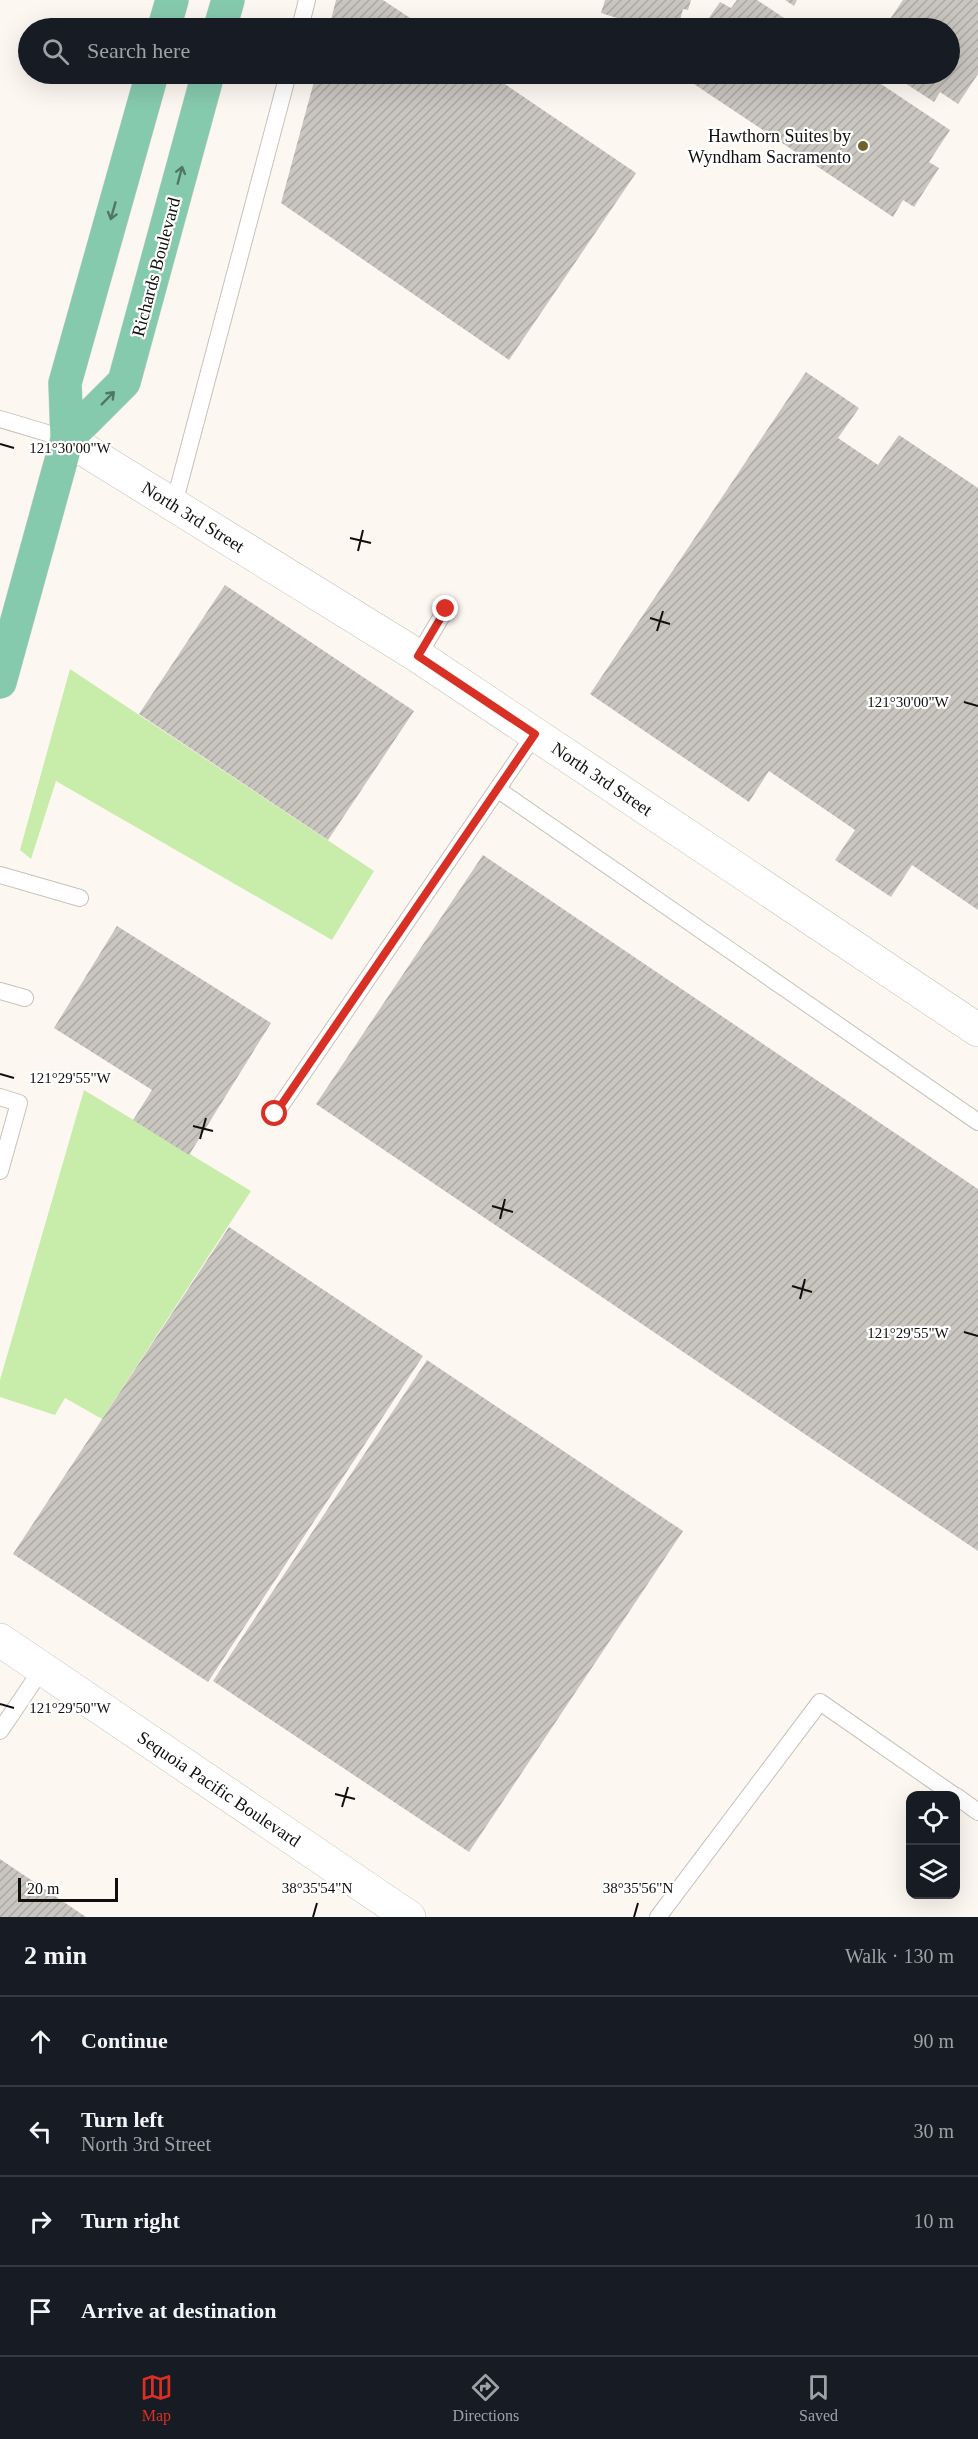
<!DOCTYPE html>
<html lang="en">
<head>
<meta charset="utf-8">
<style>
	:root { --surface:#171b24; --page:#20242c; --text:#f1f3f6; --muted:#9ea1a6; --line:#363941; --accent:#d93025 }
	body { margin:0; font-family:Georgia,serif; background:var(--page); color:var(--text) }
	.controls { position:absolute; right:18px; bottom:18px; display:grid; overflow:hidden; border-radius:12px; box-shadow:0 6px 24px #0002 }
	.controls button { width:54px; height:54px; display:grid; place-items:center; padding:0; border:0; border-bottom:2px solid var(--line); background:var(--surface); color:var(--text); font:30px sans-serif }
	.scale { position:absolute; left:18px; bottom:15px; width:100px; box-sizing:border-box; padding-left:6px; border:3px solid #110f0d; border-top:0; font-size:16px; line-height:21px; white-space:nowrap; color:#110f0d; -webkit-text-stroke:4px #fff; paint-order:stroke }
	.stop { position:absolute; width:18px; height:18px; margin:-14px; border:4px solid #d93025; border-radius:50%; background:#fff }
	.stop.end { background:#d93025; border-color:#fff; box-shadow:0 2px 6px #0008 }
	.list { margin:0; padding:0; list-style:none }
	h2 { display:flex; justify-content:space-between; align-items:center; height:78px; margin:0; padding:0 24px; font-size:26px }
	h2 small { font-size:20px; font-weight:400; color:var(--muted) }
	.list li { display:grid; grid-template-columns:39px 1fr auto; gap:18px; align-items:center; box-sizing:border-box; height:90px; padding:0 24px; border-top:2px solid var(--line) }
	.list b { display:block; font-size:22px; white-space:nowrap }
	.list p { margin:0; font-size:20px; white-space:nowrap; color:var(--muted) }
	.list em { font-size:20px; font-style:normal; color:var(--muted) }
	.icon { flex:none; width:33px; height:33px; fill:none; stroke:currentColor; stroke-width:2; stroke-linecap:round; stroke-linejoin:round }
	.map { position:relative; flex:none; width:978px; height:1917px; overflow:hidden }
	.search { position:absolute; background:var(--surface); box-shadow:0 6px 24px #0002; left:18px; right:18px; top:18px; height:66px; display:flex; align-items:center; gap:15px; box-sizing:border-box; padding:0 21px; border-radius:33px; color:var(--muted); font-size:22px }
	.sheet { height:438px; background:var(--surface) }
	nav { display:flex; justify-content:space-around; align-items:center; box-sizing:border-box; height:84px; border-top:2px solid var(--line); background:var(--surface); font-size:16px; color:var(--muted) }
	nav a { display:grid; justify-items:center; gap:3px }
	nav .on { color:var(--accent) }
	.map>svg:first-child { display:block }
</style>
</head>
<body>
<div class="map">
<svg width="978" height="1917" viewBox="0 0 978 1917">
	<defs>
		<pattern id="building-hatch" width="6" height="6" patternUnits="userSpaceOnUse" patternTransform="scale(1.5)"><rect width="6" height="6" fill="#c9c5bf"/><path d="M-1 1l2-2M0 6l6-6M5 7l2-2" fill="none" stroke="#aca8a3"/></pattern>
	</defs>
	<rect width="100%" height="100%" fill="#fdf7f1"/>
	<path fill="#c8eca9" d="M70,669l304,202 -42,69 -276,-159 -25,78 -11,-9z
		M84,1090l167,101 -149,228 -37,-21 -10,17 -55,-18v-17z"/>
	<path fill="url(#building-hatch)" d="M336,0h47l42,28h-96z
		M605,0h86l-3,10 -5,-1 -5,19h-63l2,-10 -16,-5z
		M737,0h20l42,28h-97l18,-26 11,6z
		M785,0h12l-3,6z
		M903,0h75v74l-20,30 -18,-12 -6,10 -43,-28h59v-46h-66z
		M316,74h174l146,99 -127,187 -228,-157z
		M688,74h178l84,56 -21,32 10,6 -25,39 -11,-7 -10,17 -208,-139z
		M806,372l53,36 -21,30 40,27 21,-30 79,53v422l-66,-45 -21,32 -56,-37 20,-30 -86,-59 -20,31 -159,-108z
		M225,585l189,126 -86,129 -189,-126z
		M483,855l495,334v362l-662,-447z
		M117,926l154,97 -82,132 -56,-35 19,-30 -98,-62z
		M229,1227l194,129 -215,326 -195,-128z
		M427,1360l256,171 -214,321 -256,-171z
		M0,1859l86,58h-86z"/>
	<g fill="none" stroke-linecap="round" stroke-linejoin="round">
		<g stroke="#c6c1bb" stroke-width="18">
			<path id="lane" d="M300,28l7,-28
				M0,419l67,20
				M174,504l114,-430
				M418,656l28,-47
				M497,789l481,333
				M0,875l80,23
				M0,991l25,7
				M0,1097l19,6 -19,68
				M275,1114l260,-380
				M0,1731l42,-62
				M956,1796l22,16
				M658,1917l162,-215 135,94"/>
		</g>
		<g stroke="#c6c1bb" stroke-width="34">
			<path id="street" d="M67,439l351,217 560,374
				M0,1640l409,277"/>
		</g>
		<g stroke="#d4d4d3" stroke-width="34">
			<path id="primary" d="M164,28l8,-28
				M220,28l8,-28
				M67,439l57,-57 84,-308
				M0,682l67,-243 -2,-56 87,-309"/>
		</g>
		<use href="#lane" stroke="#fff" stroke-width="16"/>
		<use href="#street" stroke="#fff" stroke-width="33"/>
		<use href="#primary" stroke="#86caae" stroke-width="33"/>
	</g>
	<defs><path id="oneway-shaft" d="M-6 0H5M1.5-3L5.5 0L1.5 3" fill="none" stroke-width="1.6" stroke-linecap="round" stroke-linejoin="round" transform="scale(1.5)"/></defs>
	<g stroke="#517666">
		<use href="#oneway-shaft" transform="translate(180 175) rotate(-75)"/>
		<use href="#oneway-shaft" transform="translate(113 211) rotate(106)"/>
		<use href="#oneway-shaft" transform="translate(108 398) rotate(-45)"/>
	</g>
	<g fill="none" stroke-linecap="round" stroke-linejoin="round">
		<path stroke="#d93025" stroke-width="8" d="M275,1114l260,-380 -117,-78 28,-47"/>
	</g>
	<path fill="none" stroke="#110f0d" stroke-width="2" d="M0,444l14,4M350,538l21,5M358,551l5,-21M650,618l20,6M657,631l6,-20M964,702l14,4M0,1074l14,4M193,1126l20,5M200,1139l6,-21M492,1206l21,6M500,1219l5,-20M792,1286l20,6M800,1299l5,-20M964,1332l14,4M0,1704l14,4M335,1794l20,5M342,1807l6,-20M313,1917l4,-14M634,1917l4,-14"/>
	<circle fill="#6f622f" stroke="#fff" stroke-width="2" cx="863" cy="146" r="6"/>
	<g text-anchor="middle" stroke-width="4.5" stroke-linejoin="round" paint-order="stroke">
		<g font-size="18" fill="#110f0d" stroke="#fff" text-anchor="end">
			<text x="851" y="142">Hawthorn Suites by<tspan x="851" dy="21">Wyndham Sacramento</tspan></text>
		</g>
		<g font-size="18" fill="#110f0d" stroke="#fff">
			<text transform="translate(156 267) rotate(-75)" y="6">Richards Boulevard</text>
			<text transform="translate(193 517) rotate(32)" y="6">North 3rd Street</text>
			<text transform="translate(602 779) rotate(34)" y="6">North 3rd Street</text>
			<text transform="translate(219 1789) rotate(34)" y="6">Sequoia Pacific Boulevard</text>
		</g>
	</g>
	<g font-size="15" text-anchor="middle" fill="#110f0d" stroke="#fff" stroke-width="4.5" stroke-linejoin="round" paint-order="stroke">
		<text x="70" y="453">121°30'00"W</text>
		<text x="908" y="707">121°30'00"W</text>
		<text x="70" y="1083">121°29'55"W</text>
		<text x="908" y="1338">121°29'55"W</text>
		<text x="70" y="1713">121°29'50"W</text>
		<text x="317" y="1893">38°35'54"N</text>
		<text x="638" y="1893">38°35'56"N</text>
	</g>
</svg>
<div class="controls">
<button><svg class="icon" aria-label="locate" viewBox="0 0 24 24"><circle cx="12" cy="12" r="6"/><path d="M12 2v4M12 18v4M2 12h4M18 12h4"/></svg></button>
<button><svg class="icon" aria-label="layers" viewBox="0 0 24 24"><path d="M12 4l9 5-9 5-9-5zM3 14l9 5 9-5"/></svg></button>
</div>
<div class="scale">20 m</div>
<div class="stop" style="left:275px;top:1114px"></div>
<div class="stop end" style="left:446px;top:609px"></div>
<div class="search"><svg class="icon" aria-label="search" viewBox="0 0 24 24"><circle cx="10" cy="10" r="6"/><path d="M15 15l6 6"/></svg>Search here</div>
</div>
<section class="sheet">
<h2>2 min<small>Walk · 130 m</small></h2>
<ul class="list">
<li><svg class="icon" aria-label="ahead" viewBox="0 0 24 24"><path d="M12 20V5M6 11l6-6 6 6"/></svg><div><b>Continue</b></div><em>90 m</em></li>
<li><svg class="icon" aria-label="left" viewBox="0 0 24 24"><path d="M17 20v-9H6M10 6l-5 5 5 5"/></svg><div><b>Turn left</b><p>North 3rd Street</p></div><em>30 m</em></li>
<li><svg class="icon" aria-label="right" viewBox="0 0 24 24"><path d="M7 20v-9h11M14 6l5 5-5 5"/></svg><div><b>Turn right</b></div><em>10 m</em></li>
<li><svg class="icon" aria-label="arrive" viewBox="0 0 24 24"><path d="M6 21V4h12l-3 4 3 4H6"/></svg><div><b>Arrive at destination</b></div></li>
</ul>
</section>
<nav>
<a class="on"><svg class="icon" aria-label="map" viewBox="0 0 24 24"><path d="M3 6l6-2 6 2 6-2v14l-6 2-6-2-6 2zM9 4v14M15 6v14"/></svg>Map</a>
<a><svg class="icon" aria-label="directions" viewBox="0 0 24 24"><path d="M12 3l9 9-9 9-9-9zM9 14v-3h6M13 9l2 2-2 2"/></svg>Directions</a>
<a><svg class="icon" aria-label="saved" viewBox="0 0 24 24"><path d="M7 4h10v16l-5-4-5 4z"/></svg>Saved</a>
</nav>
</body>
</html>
